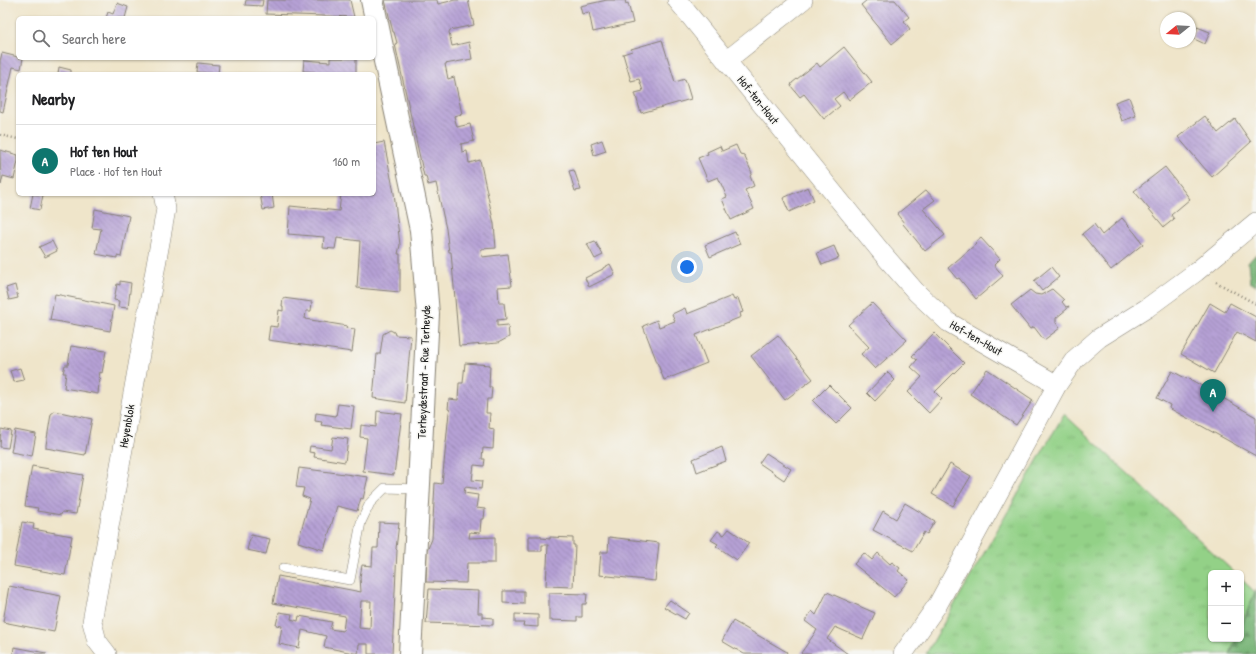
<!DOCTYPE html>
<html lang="en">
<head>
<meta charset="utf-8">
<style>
	:root { --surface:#fff; --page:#f2f2f2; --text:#202124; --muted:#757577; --line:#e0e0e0; --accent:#0f766e }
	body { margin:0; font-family:"Patrick Hand",sans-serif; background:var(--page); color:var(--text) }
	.controls { position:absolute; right:12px; bottom:12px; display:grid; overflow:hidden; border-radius:6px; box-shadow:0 1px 3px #0004 }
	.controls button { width:36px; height:36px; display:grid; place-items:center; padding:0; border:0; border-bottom:1px solid var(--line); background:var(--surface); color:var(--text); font:20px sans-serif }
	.compass { position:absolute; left:1160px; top:12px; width:36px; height:36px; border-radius:50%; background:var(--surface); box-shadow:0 1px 3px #0004; rotate:252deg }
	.you { position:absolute; left:687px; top:267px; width:14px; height:14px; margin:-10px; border:3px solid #fff; border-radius:50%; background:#1a73e8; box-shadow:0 0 0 6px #1a73e833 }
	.badge { display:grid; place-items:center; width:26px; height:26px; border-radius:50%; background:var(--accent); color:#fff; font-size:13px; font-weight:700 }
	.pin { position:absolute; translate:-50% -33px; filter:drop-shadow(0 1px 2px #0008) }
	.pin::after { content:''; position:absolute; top:21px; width:14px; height:12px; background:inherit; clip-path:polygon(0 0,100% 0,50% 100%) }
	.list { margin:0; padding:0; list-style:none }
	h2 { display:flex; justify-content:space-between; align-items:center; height:52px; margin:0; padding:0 16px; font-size:17px }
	h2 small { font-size:13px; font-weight:400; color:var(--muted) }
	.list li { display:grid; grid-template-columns:26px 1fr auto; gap:12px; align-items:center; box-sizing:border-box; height:72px; padding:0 16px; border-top:1px solid var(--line) }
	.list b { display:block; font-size:15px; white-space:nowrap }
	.list p { margin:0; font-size:13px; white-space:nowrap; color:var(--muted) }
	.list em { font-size:13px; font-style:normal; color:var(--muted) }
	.icon { flex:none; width:22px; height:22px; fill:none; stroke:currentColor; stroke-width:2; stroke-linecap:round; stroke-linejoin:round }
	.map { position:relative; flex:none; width:1256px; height:654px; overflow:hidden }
	.search { position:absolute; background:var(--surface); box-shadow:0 1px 3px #0004; left:16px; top:16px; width:360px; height:44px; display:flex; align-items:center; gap:10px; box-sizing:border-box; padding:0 14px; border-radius:6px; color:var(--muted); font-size:15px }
	.panel { position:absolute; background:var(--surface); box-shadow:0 1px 3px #0004; left:16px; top:72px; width:360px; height:124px; border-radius:6px }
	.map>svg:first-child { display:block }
</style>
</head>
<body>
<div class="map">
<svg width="1256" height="654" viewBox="0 0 1256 654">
	<defs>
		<pattern id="grass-tufts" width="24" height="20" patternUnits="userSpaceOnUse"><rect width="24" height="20" fill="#93d187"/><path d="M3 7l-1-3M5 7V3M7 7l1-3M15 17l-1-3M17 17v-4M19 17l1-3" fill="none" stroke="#7eb374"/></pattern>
		<pattern id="forest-firs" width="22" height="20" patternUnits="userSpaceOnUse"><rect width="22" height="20" fill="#76b374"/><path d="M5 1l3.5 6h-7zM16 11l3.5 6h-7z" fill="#60915e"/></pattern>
		<pattern id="building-back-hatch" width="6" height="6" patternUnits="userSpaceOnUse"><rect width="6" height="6" fill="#b6a1d5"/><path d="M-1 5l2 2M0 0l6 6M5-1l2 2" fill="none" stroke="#9382ac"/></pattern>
	</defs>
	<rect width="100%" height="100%" fill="#f6f6f2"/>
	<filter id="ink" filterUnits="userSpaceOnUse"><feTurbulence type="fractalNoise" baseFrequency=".025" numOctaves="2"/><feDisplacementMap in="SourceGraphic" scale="8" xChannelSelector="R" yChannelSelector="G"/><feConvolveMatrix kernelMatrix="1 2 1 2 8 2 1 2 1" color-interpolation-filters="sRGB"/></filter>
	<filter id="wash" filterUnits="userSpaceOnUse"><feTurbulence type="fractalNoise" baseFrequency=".012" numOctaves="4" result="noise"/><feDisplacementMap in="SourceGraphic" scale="16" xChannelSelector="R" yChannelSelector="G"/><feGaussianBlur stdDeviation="0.9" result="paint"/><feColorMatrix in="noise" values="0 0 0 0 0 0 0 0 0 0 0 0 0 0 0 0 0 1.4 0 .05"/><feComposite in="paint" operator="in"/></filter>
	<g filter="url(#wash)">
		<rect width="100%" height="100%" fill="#efe5ca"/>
		<path fill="url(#grass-tufts)" stroke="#587652" d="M1064,414l171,159h-24v66h25l-6,15h-304z
			M1241,579l14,13 -14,35z"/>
		<path fill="url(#forest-firs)" stroke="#496848" d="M1256,254v32l-6,-4 -2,-19z
			M1256,590v64h-26l6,-15h5v-12z"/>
		<g id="blocks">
			<path fill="url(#building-back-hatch)" fill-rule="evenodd" d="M246,0h17l-1,6 -17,-1z
				M267,0h83l4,17 -88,-3z
				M385,0h52l1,4 17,-4h13l6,25 -24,5 -1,2 3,14 17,-4 3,17 -27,5 3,15 6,-2 8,37 -8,2 3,11 13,-3 4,17 -13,3 1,8 5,-1 2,12 11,-3 14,64 2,24 -15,1 1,8 26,-3 4,32 -14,1 1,16h5l2,16 -9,1v6l11,-1 1,12 -11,6 -39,3 -8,-94h-2l-3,-23 -10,-46 -8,2 -2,-9h-2l-29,-132 2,-1 -3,-11h-1z
				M607,0h18l1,4 2,-1 5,20 -40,9 -4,-20 -7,2 -2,-8z
				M867,0h28l14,17 -5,4 6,8 -18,15 -31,-39z
				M117,3l11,4 -3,11h-19l2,-6 5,2z
				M1197,27l13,5 -5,12 -13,-6z
				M662,40l13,42 10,-3 6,20 -50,14 -6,-20 8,-2 -4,-12 -8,2 -8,-27 9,-3 -1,-2z
				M844,47l28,35 -23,18 -6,-8 -9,7 6,7 -16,13 -20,-25 -4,3 -9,-11 1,-3 25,-20 3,4z
				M2,53l16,4v1h5l-2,11 -8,-2 -10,45 -3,-1v-50z
				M330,58h26v16h-41v-2l-12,-1 1,-11 26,2z
				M198,63l21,2 -1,9 -21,-2z
				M59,67l12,3v4h-13z
				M1129,97l7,19 -14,5 -7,-19z
				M1205,116l13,17 17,-14 16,23 -39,35 -34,-40z
				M602,140l4,11 -12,4 -3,-11z
				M384,142l10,51 6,52 -2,9h2v38l-43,-4 3,-47 -23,-3 -2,11 -12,-1 1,-11 -36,-3 2,-28 49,5 2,-17h33v-50z
				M736,145l4,9 4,1 8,18 -2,3 4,10 -9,4 9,19 -23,11 -9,-21 5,-2 -9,-20 -10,4 -10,-23 10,-4 -1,-2 13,-6 2,5z
				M0,150l18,5v6l-4,18 -11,-3 -2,9z
				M1165,167l25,32 -19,16 3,4 -10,8 -30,-36z
				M574,170l7,20 -6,1 -6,-20z
				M808,187l6,13 -25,12 -6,-14z
				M926,190l9,10 -12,9 22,26 -20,16 -22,-27 1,-1 -7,-9z
				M33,194l10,1 -3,15 -10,-2z
				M260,194h12l2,14 -11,2z
				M95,209l34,7 -8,41 -4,-1v2l-21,-4 5,-25 -9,-1z
				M1122,218l13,15 8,11 -32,26 -29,-36 12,-10 8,11z
				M735,232l5,12 -30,13 -5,-12z
				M981,238l19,21 -6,6 9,11 -27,23 -17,-21 -2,1 -9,-11 28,-24 -1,-1z
				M52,241l5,10 -12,6 -6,-10z
				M595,241l8,14 -8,4 -8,-15z
				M834,246l5,12 -17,7 -5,-12z
				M610,264l5,10 -26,13 -4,-9 18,-9v-1z
				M1051,267l8,10 -17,14 -8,-10z
				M120,281l11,2 -3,25 -10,-1 1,-6 -5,-1 3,-16 3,1z
				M15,285l3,13 -9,2 -3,-12z
				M1052,289l12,11 -2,2 4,5 3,-1 -2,3 -11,9v5l4,5 -16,12 -10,-13 -4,2 -19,-24 19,-15 5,4 6,1z
				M55,294l59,12 -4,25 -60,-11z
				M732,296l2,4 4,-2 5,14 -3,1 1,4 -45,18 11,28 -43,17 -21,-54 14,-6 2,7 16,-6 -3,-7 13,-6 2,6z
				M283,298l29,4 -1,9h-5l-1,8 42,7 -1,2 9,1 -3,23 -84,-12 2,-14 7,1 2,-17 4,1v-5h-1z
				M872,303l35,37 -32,29 -14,-15 8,-7 -21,-22z
				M1210,303l15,9 5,-9 26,14v25l-19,-10 -23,41 -33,-19z
				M390,330l4,2 1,3 16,1 -6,67 -32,-5 4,-44h3l3,-20z
				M934,333l30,30 -29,29 7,7 -13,14 -21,-21 14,-15 -11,-10 6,-7 -5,-4z
				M778,335l35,44 -28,21 -34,-44z
				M71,346l35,5 -4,22 -2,-1 -1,5 2,2 -2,1 1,2 -1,1 -1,11 -34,-6 2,-15h-3l2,-8h3z
				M465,363l25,2 -1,22h3l-1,12h-4l-1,14h4l-1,15 5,1 -1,20 -10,-1 -1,11h3l-1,7 -10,-1 -2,15 10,1 -1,8 -16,-2 -1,6 14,2 -2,13 9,1 -1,10h-3l-1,14 -10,-1 -1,6 26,-1v26h-28l-1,20 -40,-1 1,-31 5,-12 3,-56 7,1 7,-72 1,-2 -2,-1 1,-10 9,1 1,-17h4z
				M20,368l4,12 -10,2 -4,-11z
				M987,369l46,31 -17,25 -46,-31z
				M1172,371l15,8 1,-1 68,39v39l-87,-48 1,-3 -13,-7z
				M887,372l8,8 -20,21 -8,-8z
				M829,385l23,23 -16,16 -23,-23z
				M338,404l16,2 -3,23 -30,-4 1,-3 -7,-1 1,-8 20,3z
				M55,411l37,8 -7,36 -39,-7v-3l5,-31z
				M377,411l25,3 -8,61 -31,-4 4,-33 -7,-1 1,-12 15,2z
				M1,429l10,2 -3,17 -8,-1z
				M15,430l21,4 -4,22 -21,-4z
				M333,437l15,2 -3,23 -31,-5 1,-4 -6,-1 1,-6 21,3z
				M722,447l4,14 -29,11 -4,-13z
				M766,453l25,16 -7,11 -25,-17z
				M950,464l21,12 -18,30 -21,-12z
				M32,466l51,9 -7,39 -14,-2 -1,3 -24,-4 1,-3 -13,-2z
				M299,468l69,9 -5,22 -2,-1 -4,13 -20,-5 -13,44 -26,-8 12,-43 -8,-3 2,-8 -8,-1z
				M905,503l30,18 -8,13 -3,-2 -11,19 -40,-21 10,-19 13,8z
				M22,522l12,2 -1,5 39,7 -7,39 -51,-9z
				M379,522l20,1 -3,26 1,1 -5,104h-24v-10h-9l-1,10 -34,-7 2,-11 -24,-6 -3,18 -20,-4 3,-18 -6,-1 3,-13 13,2 -1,5 7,2 1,-5 33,6 -2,7 13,2 2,-15 -72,-13 5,-27 83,16 -1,-15 2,-12 10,1 1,-18h5zM361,601h10l-1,28 -11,-1z
				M729,529l20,14 -12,17 -21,-14 2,-2 -7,-4 7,-9 6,4z
				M251,535l19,4 -4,15 -19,-4z
				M529,536h12v2l9,1v-2l23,1v7h2l-2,42 -27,-1 2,-41h-6v6h-13z
				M609,537l50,6 -4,38 -56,-6 2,-23h7z
				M864,553l8,7 6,-7 12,11 2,-2 8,6 -2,3 11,9 -15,17 -40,-33z
				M9,586l52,10 -7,36 -51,-10z
				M429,589l50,2 -1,22h4v4l11,1v7l-67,-2z
				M503,591h21v13l-21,-1z
				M827,592l48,21 -12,26 -28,-12 -8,12 21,15h-46l-1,-1 16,-23 -12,-9 7,-10 4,4z
				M549,593l38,1 -1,10h-4v13h-5v4l-28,-1z
				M670,600l19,13 -4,6 -21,-12z
				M515,614l23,1v12l-15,-1 1,-3h-9z
				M733,621l54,31 -1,2h-42l-22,-13z
				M14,647l32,6v1h-33z"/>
		</g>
	</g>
	<g filter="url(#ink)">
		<use href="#blocks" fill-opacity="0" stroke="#868073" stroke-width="1"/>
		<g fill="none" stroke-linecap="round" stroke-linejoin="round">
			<g stroke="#868073" stroke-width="10">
				<path id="lane" d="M283,568l67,12 11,-58 9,-19 15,-15 34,1"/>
			</g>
			<g stroke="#868073" stroke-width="20">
				<path id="street" d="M677,0l206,254 33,38 32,30 109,63
					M726,61l77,-61
					M107,654l-10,-13 -5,-19 74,-413 -3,-15
					M903,654l35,-50 119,-219 18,-26 24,-21 48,-30 49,-36 60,-50"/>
			</g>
			<g stroke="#868073" stroke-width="24">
				<path id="secondary" d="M372,0l49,230 7,84 -18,340"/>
			</g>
			<path stroke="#868073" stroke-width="2.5" stroke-dasharray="1 3" stroke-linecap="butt" d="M0,135l18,4
				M1216,282l40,22"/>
			<use href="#lane" stroke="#fff" stroke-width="9"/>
			<use href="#street" stroke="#fff" stroke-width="19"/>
			<use href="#secondary" stroke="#fff" stroke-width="22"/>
		</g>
	</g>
	<g text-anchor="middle" stroke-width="3" stroke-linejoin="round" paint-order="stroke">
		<g font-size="12" fill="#1c1c1c" stroke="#f6f6f2">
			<text transform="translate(758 100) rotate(51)" y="4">Hof-ten-Hout</text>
			<text transform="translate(976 338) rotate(30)" y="4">Hof-ten-Hout</text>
			<text transform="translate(424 372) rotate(-88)" y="4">Terheydestraat - Rue Terheyde</text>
			<text transform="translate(127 426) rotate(-80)" y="4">Heyenblok</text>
		</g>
	</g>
</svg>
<div class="controls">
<button>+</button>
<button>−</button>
</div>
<svg class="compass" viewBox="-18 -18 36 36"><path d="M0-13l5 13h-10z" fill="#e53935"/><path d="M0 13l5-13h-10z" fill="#757577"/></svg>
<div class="you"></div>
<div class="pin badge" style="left:1213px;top:412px">A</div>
<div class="search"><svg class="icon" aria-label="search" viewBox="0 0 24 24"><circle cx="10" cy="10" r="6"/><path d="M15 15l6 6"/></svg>Search here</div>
<section class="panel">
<h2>Nearby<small></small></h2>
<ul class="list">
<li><span class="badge">A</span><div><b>Hof ten Hout</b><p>Place · Hof ten Hout</p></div><em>160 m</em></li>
</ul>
</section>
</div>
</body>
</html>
